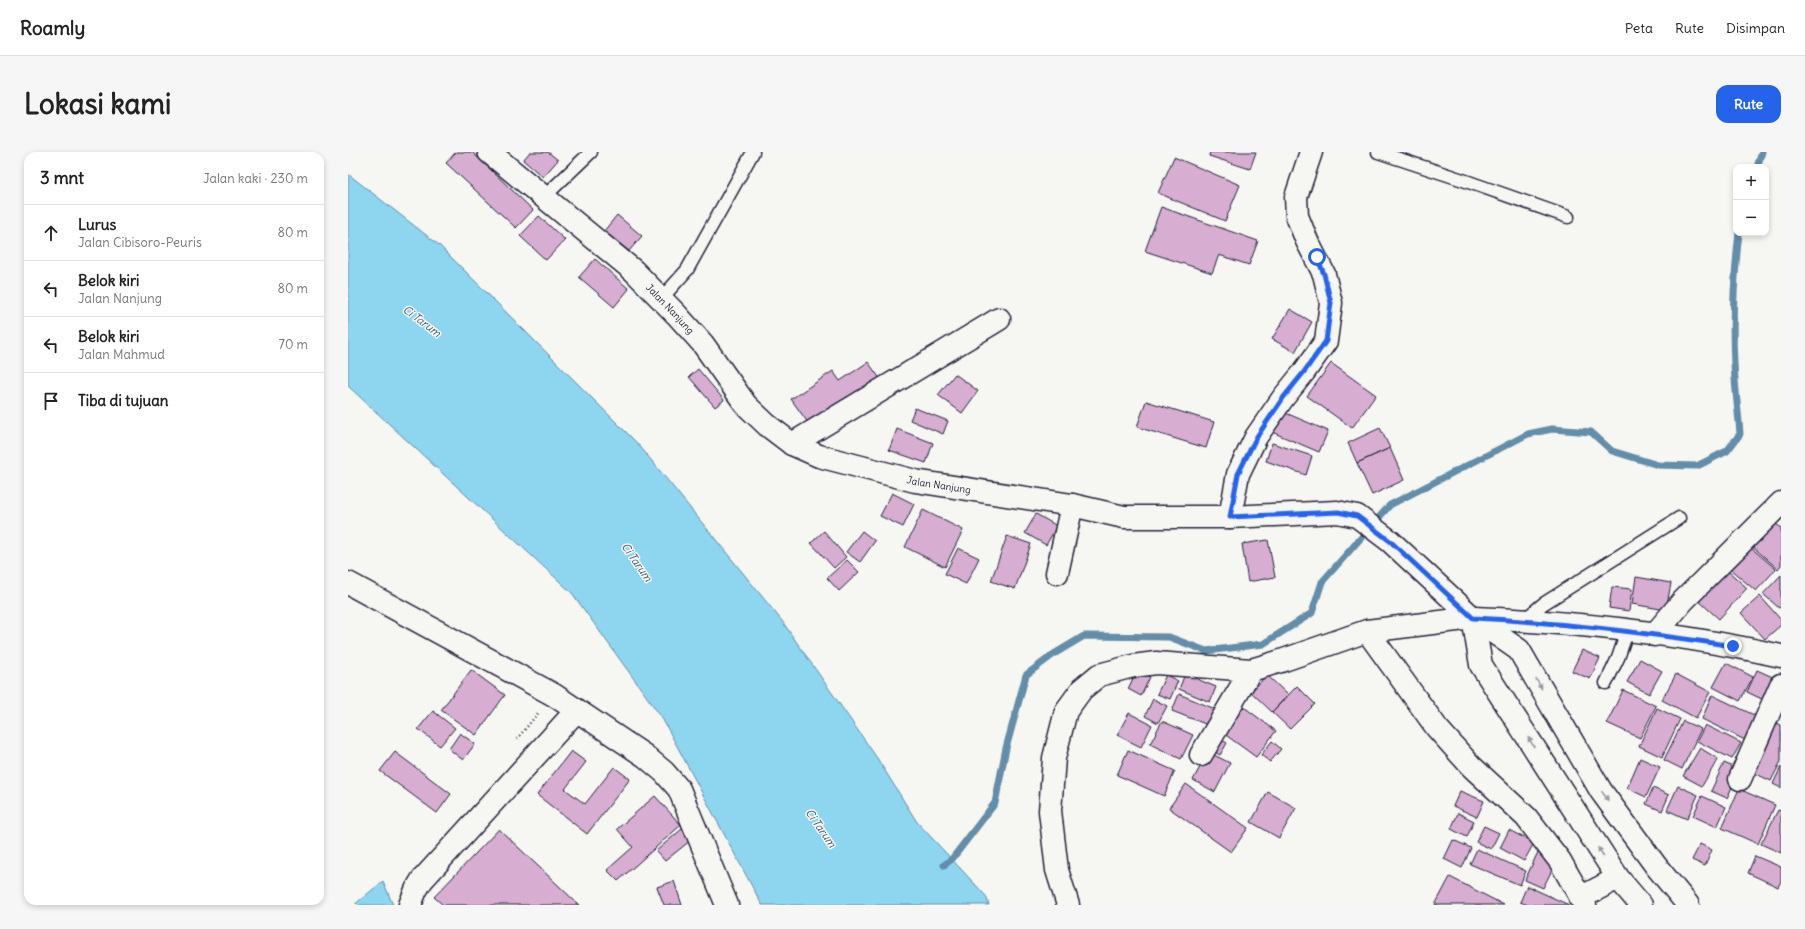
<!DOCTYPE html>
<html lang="id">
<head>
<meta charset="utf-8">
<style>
	:root { --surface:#fff; --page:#f6f6f6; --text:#222; --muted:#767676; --line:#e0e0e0; --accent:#2563eb }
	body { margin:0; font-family:Delius,sans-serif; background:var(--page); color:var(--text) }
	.controls { position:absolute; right:12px; top:12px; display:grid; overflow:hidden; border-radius:8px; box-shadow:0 2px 6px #0003 }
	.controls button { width:36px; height:36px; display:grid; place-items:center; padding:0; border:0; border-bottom:1px solid var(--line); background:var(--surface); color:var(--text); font:20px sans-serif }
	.stop { position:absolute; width:12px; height:12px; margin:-9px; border:3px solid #2563eb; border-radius:50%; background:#fff }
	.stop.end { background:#2563eb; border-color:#fff; box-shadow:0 1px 4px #0008 }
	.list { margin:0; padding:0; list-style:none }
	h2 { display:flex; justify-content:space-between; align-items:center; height:52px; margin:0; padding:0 16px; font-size:17px }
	h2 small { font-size:13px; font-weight:400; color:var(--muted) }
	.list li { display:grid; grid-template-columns:26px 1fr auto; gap:12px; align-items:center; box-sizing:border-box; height:56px; padding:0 16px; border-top:1px solid var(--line) }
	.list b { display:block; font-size:15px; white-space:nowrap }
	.list p { margin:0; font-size:13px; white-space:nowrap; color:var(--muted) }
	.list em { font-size:13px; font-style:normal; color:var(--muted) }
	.icon { flex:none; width:22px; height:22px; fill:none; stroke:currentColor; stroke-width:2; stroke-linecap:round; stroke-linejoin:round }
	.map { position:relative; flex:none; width:1433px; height:753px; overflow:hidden; border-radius:12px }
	header { display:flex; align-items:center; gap:24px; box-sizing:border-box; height:56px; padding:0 20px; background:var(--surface); border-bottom:1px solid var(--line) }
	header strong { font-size:19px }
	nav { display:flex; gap:22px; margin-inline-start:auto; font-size:14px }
	.intro { display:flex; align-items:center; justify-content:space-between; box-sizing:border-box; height:96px; padding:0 24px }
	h1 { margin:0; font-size:28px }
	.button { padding:10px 18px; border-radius:12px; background:var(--accent); color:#fff; font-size:14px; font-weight:700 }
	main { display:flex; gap:24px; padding:0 24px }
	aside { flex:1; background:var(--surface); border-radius:12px; box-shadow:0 2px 6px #0003 }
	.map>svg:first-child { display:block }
</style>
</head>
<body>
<header>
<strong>Roamly</strong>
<nav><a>Peta</a><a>Rute</a><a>Disimpan</a></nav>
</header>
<div class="intro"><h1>Lokasi kami</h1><a class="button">Rute</a></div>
<main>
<aside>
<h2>3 mnt<small>Jalan kaki · 230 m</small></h2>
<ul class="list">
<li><svg class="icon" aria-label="ahead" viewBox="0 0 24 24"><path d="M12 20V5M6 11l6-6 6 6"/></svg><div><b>Lurus</b><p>Jalan Cibisoro-Peuris</p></div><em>80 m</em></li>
<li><svg class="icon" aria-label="left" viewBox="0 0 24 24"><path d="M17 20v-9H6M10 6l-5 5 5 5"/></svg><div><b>Belok kiri</b><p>Jalan Nanjung</p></div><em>80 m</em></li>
<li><svg class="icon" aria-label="left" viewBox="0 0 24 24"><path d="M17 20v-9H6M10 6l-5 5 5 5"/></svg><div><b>Belok kiri</b><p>Jalan Mahmud</p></div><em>70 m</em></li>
<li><svg class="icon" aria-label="arrive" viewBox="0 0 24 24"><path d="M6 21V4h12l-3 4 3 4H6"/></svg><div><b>Tiba di tujuan</b></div></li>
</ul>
</aside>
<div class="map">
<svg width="1433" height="753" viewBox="0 0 1433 753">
	<rect width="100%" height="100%" fill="#f6f6f2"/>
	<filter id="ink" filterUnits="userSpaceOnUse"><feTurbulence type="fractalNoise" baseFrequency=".025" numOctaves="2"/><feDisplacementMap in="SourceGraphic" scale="8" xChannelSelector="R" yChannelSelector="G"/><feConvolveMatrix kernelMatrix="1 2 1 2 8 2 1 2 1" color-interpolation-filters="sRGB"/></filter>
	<g filter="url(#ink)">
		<path fill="#8ed5f0" stroke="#638da8" d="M0,22l91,71 199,199 144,177 95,137 40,64 69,74 3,9h-227l-100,-187 -90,-125 -224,-207z
			M35,729l10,24h-39z"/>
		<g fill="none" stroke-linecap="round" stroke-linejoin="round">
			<path stroke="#638da8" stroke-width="7" d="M1409,15l5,-15
				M596,713l8,-6 43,-56 11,-55 20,-73 28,-21 30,-18 85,1 37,14 57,-7 49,-31 10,-31 68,-77 138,-71 24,-5 39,3 21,19 46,14 39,1 30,-15 13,-17c-1,-15 -3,-29 -4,-43 -5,-52 -3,-106 3,-158"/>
		</g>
		<path fill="#d7add2" stroke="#22223b" d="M108,0h16l61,58 -17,18 -70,-65z
			M182,0h18l10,8 -15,17 -20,-17z
			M862,0h46l-6,17 -41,-13z
			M826,5l66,28 -15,36 -67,-28z
			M813,55l97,34 -9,24 -30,-10 -7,18 -67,-22z
			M269,63l25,21 -13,15 -25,-20z
			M191,64l26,24 -19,20 -26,-24z
			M247,107l34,30 -15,18 -35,-30z
			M942,157l22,13 -17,30 -23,-13z
			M520,210l13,18 -70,47 -20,-28 42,-28 7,10z
			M983,211l45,32 -24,33 -45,-32z
			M350,217l26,31 -9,7 -26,-30z
			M607,222l23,17 -16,22 -24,-18z
			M798,249l68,21 -8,26 -69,-21z
			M567,256l33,13 -5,13 -33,-14z
			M933,259l47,20 -9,21 -47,-20z
			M1032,276l10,20 -33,15 -9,-20z
			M549,277l36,14 -7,20 -37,-13z
			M924,291l40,13 -6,19 -40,-14z
			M1042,296l14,32 -32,15 -15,-32z
			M544,341l22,11 -11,23 -23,-11z
			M575,358l40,20 -18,37 -40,-20z
			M688,362l21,12 -11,19 -21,-12z
			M1427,371l6,5v37l-3,4 -25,-22z
			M476,379l22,26 -12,11 -23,-25z
			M514,379l13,10 -15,21 -14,-10z
			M659,384l24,8 -16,45 -24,-8z
			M920,388l7,37 -27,5 -6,-38z
			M1402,395l26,22 -20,22 -26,-22z
			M610,396l21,10 -13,26 -21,-10z
			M499,408l12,12 -20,19 -12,-13z
			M1379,418l20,18 -28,31 -20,-18z
			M1433,423v32l-2,1 -16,-14z
			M1288,425l35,6 -5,27 -34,-6z
			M1264,435l20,2 -3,22 -20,-3z
			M1412,444l21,24v5l-16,14 -24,-26z
			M1234,498l18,8 -10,21 -18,-8z
			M1292,507l22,12 -13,23 -22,-12z
			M1378,511l27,14 -13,24 -27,-14z
			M123,518l34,25 -29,40 -35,-25z
			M789,518l13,7 -9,19 -13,-7z
			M1409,518l20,9 -11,22 -19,-9z
			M837,522l31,13 -6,15 -31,-13z
			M1328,522l34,18 -14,26 -34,-18z
			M818,523l12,6 -8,18 -13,-5z
			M919,523l21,20 -16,17 -21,-20z
			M949,534l18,18 -25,25 -18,-17z
			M1275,538l33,16 -16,32 -33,-15z
			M831,542l36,15 -7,16 -36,-14z
			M1364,543l44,21 -11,24 -43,-21z
			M805,547l14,7 -9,17 -13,-7z
			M896,555l32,24 -20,26 -33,-24z
			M1309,556l23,11 -18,38 -23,-11z
			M85,559l22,17 -15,18 -22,-17z
			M781,561l23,12 -11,22 -24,-12z
			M1423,568l10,5v36l-10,20 -23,-11z
			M814,569l31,14 -12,24 -31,-15z
			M1335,569l18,8 -19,40 -18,-9z
			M1357,573l36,18 -9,16 -35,-18z
			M112,581l15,11 -12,16 -14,-11z
			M867,584l12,7 -7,12 -12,-7z
			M924,589l9,8 -11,13 -9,-7z
			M1352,596l18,11 -16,27 -19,-10z
			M780,598l47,21 -11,25 -47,-21z
			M223,599l15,11 -21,27 20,15 29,-37 16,12 -43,55 -50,-39z
			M47,600l56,42 -14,19 -57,-42z
			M860,600l22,11 -15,29 -22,-12z
			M1292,606l20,9 -14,30 -19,-9z
			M1376,611l16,7 -13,28 -16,-7z
			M1433,615v21l-8,-4z
			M838,632l62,44 -17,24 -62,-44z
			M1330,634l20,9 -11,24 -20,-9z
			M1305,636l16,7 -7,16 -16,-7z
			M1391,637l36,16 -17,39 -36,-16z
			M1112,639l24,10 -7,16 -24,-11z
			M920,640l28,16 -17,30 -28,-16z
			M307,644l26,29 -63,56 -11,-11 26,-23 -16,-18z
			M1354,644l24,11 -9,20 -24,-11z
			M1430,658l3,1v42l-20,-9z
			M1110,661l16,8 -7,16 -16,-8z
			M1136,674l15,7 -8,16 -15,-7z
			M151,677l80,76h-136l-9,-8z
			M334,677l9,11 -26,21 -9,-10z
			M1161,678l25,13 -10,18 -24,-13z
			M1105,688l18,8 -9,20 -18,-9z
			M1352,692l12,6 -7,16 -13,-6z
			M1129,697l49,22 -6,14 -50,-21z
			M1190,700l19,8 -14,28 -18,-8z
			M1407,704l26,11v14l-3,6 -30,-14z
			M1102,725l54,28h-69z
			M326,729l8,24h-18l-7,-18z
			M1179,734l42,19h-41l-8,-3z"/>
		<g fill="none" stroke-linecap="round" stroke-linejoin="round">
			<g stroke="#22223b" stroke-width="15">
				<path id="lane" d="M1030,0l85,28 105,37
					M196,45l47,-45
					M313,147l26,-29 66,-118
					M1176,468l19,-16 136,-86
					M1258,531l12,-25 9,-26"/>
			</g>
			<g stroke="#22223b" stroke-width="25">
				<path id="street" d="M444,292l207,-125
					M709,421l15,-68
					M0,431l206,112 91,61 19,16 15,17 48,116
					M1019,479l70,97 34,38 55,51 34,44 25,44
					M1306,483l29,-34 98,-98
					M853,603l50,-85
					M1392,627l41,-94
					M1232,746l38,-20
					M62,753l6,-15 6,-10 155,-170
					M720,753l-11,-35 -7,-59 4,-53 12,-47 16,-22 17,-14 34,-9 23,-3 95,7 30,-9 86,-30 106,-13"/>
			</g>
			<g stroke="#22223b" stroke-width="25">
				<g id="secondary">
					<path id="s1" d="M141,0l145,119 43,44 26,29 43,61 21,20 25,19 27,12 96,25 157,24 52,12h106l107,-5 20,4 33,25 83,77 46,32 82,141 55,75 32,39"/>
					<path d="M882,365l8,-43 18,-37 27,-39 21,-26 22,-31 5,-38 -7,-29 -17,-33 -10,-25 -1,-19 15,-45"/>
					<path d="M1125,466l8,47 137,213 23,27"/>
					<path d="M1125,466c101,4 209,16 308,38"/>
				</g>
			</g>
			<path stroke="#22223b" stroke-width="2.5" stroke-dasharray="1 3" stroke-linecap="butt" d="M169,587l22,-27"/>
			<use href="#lane" stroke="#f6f6f2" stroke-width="12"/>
			<use href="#street" stroke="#f6f6f2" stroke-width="22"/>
			<use href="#secondary" stroke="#f6f6f2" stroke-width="22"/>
		</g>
		<defs><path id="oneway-solid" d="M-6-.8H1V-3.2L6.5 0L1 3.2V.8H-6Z"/></defs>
		<g fill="#9797a0">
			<use href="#oneway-solid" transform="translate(1191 532) rotate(60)"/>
			<use href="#oneway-solid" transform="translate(1183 590) rotate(-122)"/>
			<use href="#oneway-solid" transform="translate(1257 644) rotate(55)"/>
			<use href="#oneway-solid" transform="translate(1253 700) rotate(-123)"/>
		</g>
	</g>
	<g fill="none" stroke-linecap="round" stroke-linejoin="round" filter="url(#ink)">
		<path stroke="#2563eb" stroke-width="5" d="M969,105l7,17 7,29 -5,38 -22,31 -21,26 -27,40 -18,36 -8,43 108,-5 19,4 33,25 83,77c87,4 174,15 260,28"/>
	</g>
	<g text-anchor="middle" stroke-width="3" stroke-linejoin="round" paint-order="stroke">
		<g font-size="10" fill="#22223b" stroke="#f6f6f2">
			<text dy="4" stroke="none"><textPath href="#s1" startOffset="240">Jalan Nanjung</textPath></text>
			<text dy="4" stroke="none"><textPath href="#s1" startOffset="576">Jalan Nanjung</textPath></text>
		</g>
		<g font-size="11" font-style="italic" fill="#425871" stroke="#f6f6f2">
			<text transform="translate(74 169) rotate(37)" y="4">Ci Tarum</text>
			<text transform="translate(289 410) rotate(55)" y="4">Ci Tarum</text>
			<text transform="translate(473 676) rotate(55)" y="4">Ci Tarum</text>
		</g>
	</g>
</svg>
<div class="controls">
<button>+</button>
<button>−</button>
</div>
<div class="stop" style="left:969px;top:105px"></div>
<div class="stop end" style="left:1385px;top:494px"></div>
</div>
</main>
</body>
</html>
